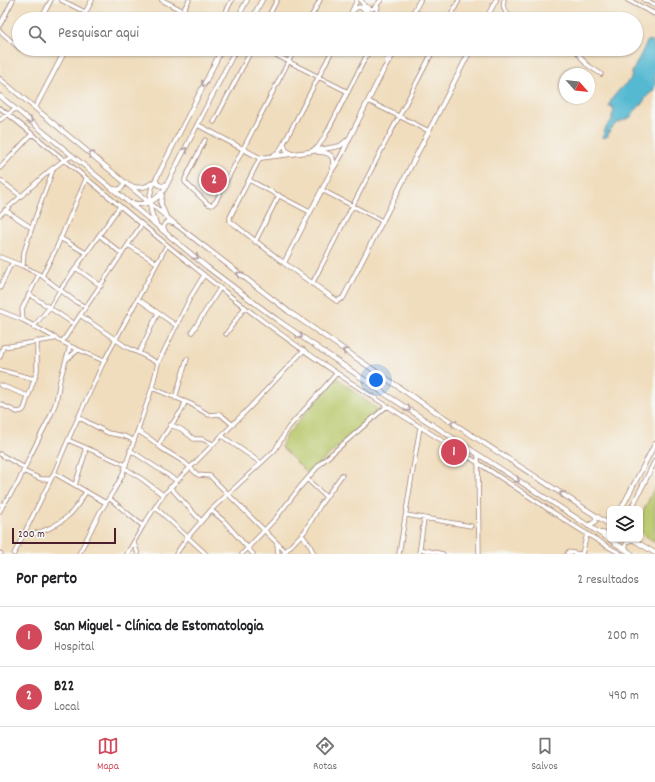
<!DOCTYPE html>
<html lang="pt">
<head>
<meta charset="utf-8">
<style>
	:root { --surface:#fff; --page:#f2f2f2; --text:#202124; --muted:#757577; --line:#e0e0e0; --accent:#d1495b }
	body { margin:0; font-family:Dekko,sans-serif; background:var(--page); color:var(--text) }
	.controls { position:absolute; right:12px; bottom:12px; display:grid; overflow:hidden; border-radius:6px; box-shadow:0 1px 3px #0004 }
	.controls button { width:36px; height:36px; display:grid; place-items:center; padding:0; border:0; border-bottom:1px solid var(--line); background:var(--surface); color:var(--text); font:20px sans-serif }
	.compass { position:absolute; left:559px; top:68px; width:36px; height:36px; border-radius:50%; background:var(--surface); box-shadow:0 1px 3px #0004; rotate:117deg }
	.scale { position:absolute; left:12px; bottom:10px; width:104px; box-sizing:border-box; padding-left:4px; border:2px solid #4a1f2b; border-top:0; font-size:11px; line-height:14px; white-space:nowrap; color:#4a1f2b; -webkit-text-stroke:3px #f6f6f2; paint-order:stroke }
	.you { position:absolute; left:376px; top:380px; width:14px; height:14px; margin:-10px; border:3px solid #fff; border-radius:50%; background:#1a73e8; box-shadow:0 0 0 6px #1a73e833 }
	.badge { display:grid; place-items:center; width:26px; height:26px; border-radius:50%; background:var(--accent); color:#fff; font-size:13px; font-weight:700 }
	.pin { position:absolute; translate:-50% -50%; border:2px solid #fff; box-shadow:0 1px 4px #0006 }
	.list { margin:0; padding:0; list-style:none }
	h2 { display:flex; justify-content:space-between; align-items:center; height:52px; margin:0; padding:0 16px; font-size:17px }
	h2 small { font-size:13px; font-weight:400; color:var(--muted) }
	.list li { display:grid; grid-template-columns:26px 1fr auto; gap:12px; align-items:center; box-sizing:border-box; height:60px; padding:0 16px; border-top:1px solid var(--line) }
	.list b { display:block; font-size:15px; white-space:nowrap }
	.list p { margin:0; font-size:13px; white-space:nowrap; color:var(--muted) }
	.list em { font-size:13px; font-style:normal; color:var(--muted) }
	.icon { flex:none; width:22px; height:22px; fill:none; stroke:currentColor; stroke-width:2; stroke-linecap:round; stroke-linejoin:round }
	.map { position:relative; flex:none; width:655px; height:554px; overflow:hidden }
	.search { position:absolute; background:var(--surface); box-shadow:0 1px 3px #0004; left:12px; right:12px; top:12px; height:44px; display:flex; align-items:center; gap:10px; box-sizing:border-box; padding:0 14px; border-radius:22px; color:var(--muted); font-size:15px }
	.sheet { height:172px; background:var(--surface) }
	nav { display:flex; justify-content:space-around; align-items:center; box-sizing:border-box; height:56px; border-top:1px solid var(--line); background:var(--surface); font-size:11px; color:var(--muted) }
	nav a { display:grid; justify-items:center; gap:2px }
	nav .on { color:var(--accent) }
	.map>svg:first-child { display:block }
</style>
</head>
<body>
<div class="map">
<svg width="655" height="554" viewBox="0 0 655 554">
	<rect width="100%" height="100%" fill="#f6f6f2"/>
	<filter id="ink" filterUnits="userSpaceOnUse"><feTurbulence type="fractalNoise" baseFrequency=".025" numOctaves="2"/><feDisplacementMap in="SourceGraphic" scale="8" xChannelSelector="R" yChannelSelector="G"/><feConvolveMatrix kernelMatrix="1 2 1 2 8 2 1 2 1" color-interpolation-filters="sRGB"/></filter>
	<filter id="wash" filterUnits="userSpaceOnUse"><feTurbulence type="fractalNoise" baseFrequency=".012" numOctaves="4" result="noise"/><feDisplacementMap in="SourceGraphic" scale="16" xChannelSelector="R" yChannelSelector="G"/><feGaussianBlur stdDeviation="0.9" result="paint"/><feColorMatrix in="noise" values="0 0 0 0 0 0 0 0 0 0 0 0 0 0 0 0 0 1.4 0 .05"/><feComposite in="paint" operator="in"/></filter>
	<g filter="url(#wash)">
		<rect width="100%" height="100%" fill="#f0ddbd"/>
		<path fill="#b8c86b" stroke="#81744b" d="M208,185l8,4 -5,8 -7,-4z
			M337,378l41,32 -70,64 -27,-27 5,-11z
			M655,487v55l-15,-10v-14z"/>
		<path fill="#54b9d2" stroke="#4f6c7e" d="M648,40l5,2 2,10v34l-2,5 -6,5 -6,9 -6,5 -4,7 -14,6 -7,7 -3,7 -5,1 4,-11 6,-7v-4l2,-5 -2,-5 -3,1c1,-10 15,-22 22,-28l1,-7z"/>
	</g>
	<g filter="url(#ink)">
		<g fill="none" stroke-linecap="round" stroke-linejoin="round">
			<g stroke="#9d7e74" stroke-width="5">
				<path id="minor" d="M61,0l24,12
					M504,0c-3,13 6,17 17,19
					M364,6l8,3 2,-1 7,-8
					M183,11l6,-11
					M353,11l3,-3 4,-1 6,4
					M414,11l17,8
					M41,19l10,-19
					M222,19l10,-19
					M267,19l10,-19
					M310,19l10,-19
					M348,19l9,-19
					M374,19l4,-12
					M449,19l10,-19
					M0,25l13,-25
					M0,31l19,17
					M22,49h2
					M264,49l84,43
					M575,49l11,15 15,10
					M368,101l61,30
					M0,108c77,61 152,126 229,187 78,62 162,114 246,166 49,31 95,65 146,93
					M0,120l15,-11
					M214,122l38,-73
					M205,140l-20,39v3l23,22 4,1 4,-4 79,-152
					M284,144l2,6 6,4
					M314,149l4,-2 7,-11 45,-87
					M273,155l5,-2 6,-10 49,-94
					M260,158l-30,59v4l54,42
					M0,168l32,-34
					M0,180l21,16
					M249,180l61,32
					M322,190l60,31
					M5,210l27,18
					M0,215l48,-43 16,-12 9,-4
					M99,235l23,19
					M60,238l26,15
					M255,242l24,-47
					M128,245l29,18
					M0,257l23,9 17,9
					M23,266l1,-14 10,-31 20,-54
					M76,268l25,18
					M312,284l122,-235
					M0,288l9,-20 4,-5
					M29,294l45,30
					M138,299l39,27
					M86,307l-10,-5 -34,-26 14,-27 30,-70
					M0,311l23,9 47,26 34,15
					M80,315l45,31 33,17
					M23,320l-1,-11 17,-35
					M33,327l17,-20 10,-17 60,-84
					M192,332l28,-44
					M226,334l19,-27
					M62,342l80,-118
					M139,353l19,-40
					M0,357l3,-10 51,-8
					M67,359l11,-9
					M0,370l35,9
					M0,385l28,11
					M152,388l39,16 18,11 11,-1 13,11
					M175,398l12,-39
					M0,404l17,8 5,-1 2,-2 13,-38v-30
					M78,417l30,16 16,3 9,4
					M170,425l11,4 13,10h8l11,5
					M138,431l14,9 9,8 23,14 14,13 12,1 75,75
					M222,436l39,27
					M68,440l58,25
					M158,446l7,-12 17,-24 3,-8
					M130,450l47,31
					M0,454l25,14
					M478,455l1,99
					M125,468l17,11 21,16
					M23,471l18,8h10
					M54,473l52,30
					M75,485l10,-31v-6
					M170,487l31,34
					M326,497l16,-22
					M109,498l34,28
					M0,504l3,1 15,-22 13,-29 19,-37 6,-15 4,-22 10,-34
					M155,507l51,47
					M211,510l13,11 29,33
					M0,511l3,-6
					M406,515l65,11
					M25,534c15,1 33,-9 44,-19 7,-6 12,-16 17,-23
					M302,535l7,9 5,10
					M134,543l4,11
					M277,544l1,10
					M420,549l23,5
					M0,553l1,1
					M14,554l40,-81 14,-33 36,-79 63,-116
					M79,554l21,-42 13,-20 9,-16 30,-88 6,-25 32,-65 14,-23
					M127,554l16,-28 20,-31 88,-89 53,-56
					M176,554l11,-16 24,-28 64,-60 13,-22 49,-55
					M242,554l34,-36 24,-31 21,-24 66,-57
					M283,554l22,-23 16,-27 5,-7 -19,-18
					M399,554l21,-127
					M419,554l5,-35
					M567,554l1,-2 12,2
					M582,554l5,-20"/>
			</g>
			<g stroke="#9d7e74" stroke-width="5.5">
				<path id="tertiary" d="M162,0l36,19
					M361,0l10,19
					M628,0l27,14
					M645,0l10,5
					M82,19l10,-19
					M237,19l10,-19
					M252,19l10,-19
					M410,19l10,-19
					M486,19l10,-19
					M396,50l-12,19 -33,66 -10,21 -10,16 -47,91 53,38 6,-3 128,-249
					M386,51l2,5 -1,5
					M0,79l174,144 114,88 125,86 197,128
					M0,96l207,171 69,52 109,75 247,160
					M35,108l31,-59
					M198,125l62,33 48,-6 32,-6 6,-5
					M318,152c11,0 18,4 14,16
					M156,179c0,7 6,8 11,5
					M132,186c8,3 15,1 21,-4
					M115,189c6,2 10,-3 8,-8
					M162,194l-1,10 4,10
					M132,203c13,3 24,-2 32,-13l72,-141
					M156,223c-7,-12 -8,-23 -4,-36l70,-138
					M165,231c-3,-4 -1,-8 3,-9l5,1
					M621,509l34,-65
					M631,509l24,-48
					M588,526l7,-4 1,-4 -1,-3
					M601,533l9,1
					M632,539l23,14
					M627,550l-2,-3 2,-5 3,-2h4"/>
			</g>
			<use href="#minor" stroke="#fff" stroke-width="3.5"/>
			<use href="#tertiary" stroke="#fff" stroke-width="4"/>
		</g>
		<defs><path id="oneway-chevron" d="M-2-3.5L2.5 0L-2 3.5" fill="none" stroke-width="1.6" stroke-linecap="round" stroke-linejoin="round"/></defs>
		<g stroke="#ae9aa0">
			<use href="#oneway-chevron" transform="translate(204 84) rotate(117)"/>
			<use href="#oneway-chevron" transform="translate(30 121) rotate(39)"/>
			<use href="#oneway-chevron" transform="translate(185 150) rotate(-63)"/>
			<use href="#oneway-chevron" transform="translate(91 154) rotate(-141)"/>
			<use href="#oneway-chevron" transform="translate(196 257) rotate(39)"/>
			<use href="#oneway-chevron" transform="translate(239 274) rotate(-142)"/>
			<use href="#oneway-chevron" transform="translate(300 336) rotate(36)"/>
			<use href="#oneway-chevron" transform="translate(345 351) rotate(-146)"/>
			<use href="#oneway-chevron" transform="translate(408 409) rotate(33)"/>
			<use href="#oneway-chevron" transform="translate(453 423) rotate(-147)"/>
			<use href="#oneway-chevron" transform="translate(517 480) rotate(33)"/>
			<use href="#oneway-chevron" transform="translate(562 494) rotate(-147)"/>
		</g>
	</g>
</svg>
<div class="controls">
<button><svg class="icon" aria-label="layers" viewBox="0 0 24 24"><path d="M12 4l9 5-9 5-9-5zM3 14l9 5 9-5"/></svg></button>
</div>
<svg class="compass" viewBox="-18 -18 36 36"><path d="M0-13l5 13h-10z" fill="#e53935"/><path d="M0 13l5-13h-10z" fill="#757577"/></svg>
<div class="scale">200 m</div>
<div class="you"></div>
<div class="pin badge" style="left:454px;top:452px">1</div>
<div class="pin badge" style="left:214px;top:180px">2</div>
<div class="search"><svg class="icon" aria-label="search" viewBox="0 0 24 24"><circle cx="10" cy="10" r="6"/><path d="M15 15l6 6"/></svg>Pesquisar aqui</div>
</div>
<section class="sheet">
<h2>Por perto<small>2 resultados</small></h2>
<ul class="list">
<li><span class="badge">1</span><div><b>San Miguel - Clínica de Estomatologia</b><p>Hospital</p></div><em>200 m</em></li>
<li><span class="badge">2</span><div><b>B22</b><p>Local</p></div><em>490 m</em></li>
</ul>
</section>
<nav>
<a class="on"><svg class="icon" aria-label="map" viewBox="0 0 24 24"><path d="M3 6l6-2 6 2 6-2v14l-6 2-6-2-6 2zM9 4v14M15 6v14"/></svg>Mapa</a>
<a><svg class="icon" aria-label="directions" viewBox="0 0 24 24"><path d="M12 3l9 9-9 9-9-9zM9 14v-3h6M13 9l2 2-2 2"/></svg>Rotas</a>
<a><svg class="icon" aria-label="saved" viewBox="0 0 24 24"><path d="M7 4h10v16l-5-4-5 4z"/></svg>Salvos</a>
</nav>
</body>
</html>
